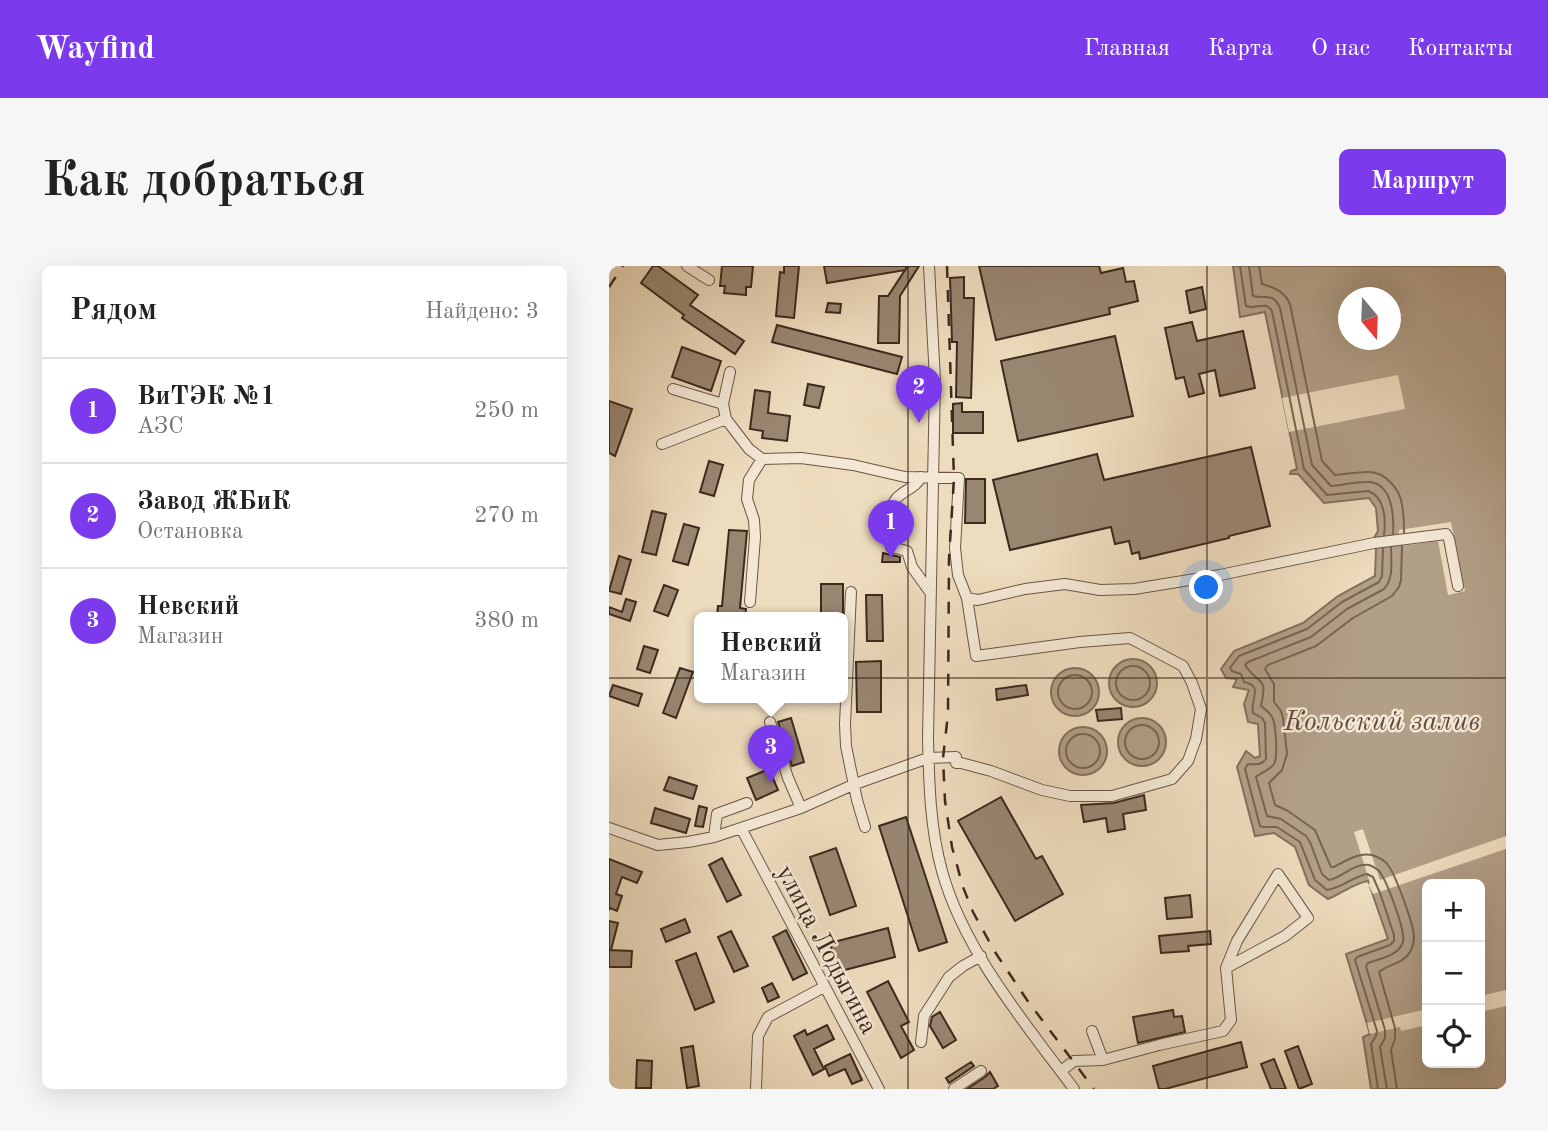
<!DOCTYPE html>
<html lang="ru">
<head>
<meta charset="utf-8">
<style>
	:root { --surface:#fff; --page:#f6f6f6; --text:#222; --muted:#767676; --line:#e0e0e0; --accent:#7c3aed }
	body { margin:0; font-family:"Old Standard TT",serif; background:var(--page); color:var(--text) }
	.controls { position:absolute; right:21px; bottom:21px; display:grid; overflow:hidden; border-radius:10px; box-shadow:0 7px 28px #0002 }
	.controls button { width:63px; height:63px; display:grid; place-items:center; padding:0; border:0; border-bottom:2px solid var(--line); background:var(--surface); color:var(--text); font:35px sans-serif }
	.compass { position:absolute; left:729px; top:21px; width:63px; height:63px; border-radius:50%; background:var(--surface); box-shadow:0 7px 28px #0002; rotate:161deg }
	.you { position:absolute; left:598px; top:322px; width:24px; height:24px; margin:-18px; border:5px solid #fff; border-radius:50%; background:#1a73e8; box-shadow:0 0 0 10px #1a73e833 }
	.badge { display:grid; place-items:center; width:46px; height:46px; border-radius:50%; background:var(--accent); color:#fff; font-size:23px; font-weight:700 }
	.pin { position:absolute; translate:-50% -58px; filter:drop-shadow(0 2px 4px #0008) }
	.pin::after { content:''; position:absolute; top:37px; width:24px; height:21px; background:inherit; clip-path:polygon(0 0,100% 0,50% 100%) }
	.popup { position:absolute; left:85px; top:346px; width:154px; height:91px; box-sizing:border-box; display:grid; place-content:center; border-radius:10px; background:var(--surface); filter:drop-shadow(0 2px 5px #0005); font-size:23px; white-space:nowrap; color:var(--muted) }
	.popup b { font-size:26px; color:var(--text) }
	.popup::after { content:''; position:absolute; left:50%; top:100%; margin-left:-14px; border:14px solid transparent; border-top-color:var(--surface) }
	.list { margin:0; padding:0; list-style:none }
	h2 { display:flex; justify-content:space-between; align-items:center; height:91px; margin:0; padding:0 28px; font-size:30px }
	h2 small { font-size:23px; font-weight:400; color:var(--muted) }
	.list li { display:grid; grid-template-columns:46px 1fr auto; gap:21px; align-items:center; box-sizing:border-box; height:105px; padding:0 28px; border-top:2px solid var(--line) }
	.list b { display:block; font-size:26px; white-space:nowrap }
	.list p { margin:0; font-size:23px; white-space:nowrap; color:var(--muted) }
	.list em { font-size:23px; font-style:normal; color:var(--muted) }
	.icon { flex:none; width:38px; height:38px; fill:none; stroke:currentColor; stroke-width:2; stroke-linecap:round; stroke-linejoin:round }
	.map { position:relative; flex:none; width:897px; height:823px; overflow:hidden; border-radius:10px }
	header { display:flex; align-items:center; gap:42px; box-sizing:border-box; height:98px; padding:0 35px; background:var(--accent); color:#fff }
	header strong { font-size:33px }
	nav { display:flex; gap:38px; margin-inline-start:auto; font-size:24px }
	.intro { display:flex; align-items:center; justify-content:space-between; box-sizing:border-box; height:168px; padding:0 42px }
	h1 { margin:0; font-size:49px }
	.button { padding:18px 32px; border-radius:10px; background:var(--accent); color:#fff; font-size:24px; font-weight:700 }
	main { display:flex; gap:42px; padding:0 42px }
	aside { flex:1; background:var(--surface); border-radius:10px; box-shadow:0 7px 28px #0002 }
	.map>svg:first-child { display:block }
</style>
</head>
<body>
<header>
<strong>Wayfind</strong>
<nav><a>Главная</a><a>Карта</a><a>О нас</a><a>Контакты</a></nav>
</header>
<div class="intro"><h1>Как добраться</h1><a class="button">Маршрут</a></div>
<main>
<aside>
<h2>Рядом<small>Найдено: 3</small></h2>
<ul class="list">
<li><span class="badge">1</span><div><b>ВиТЭК №1</b><p>АЗС</p></div><em>250 m</em></li>
<li><span class="badge">2</span><div><b>Завод ЖБиК</b><p>Остановка</p></div><em>270 m</em></li>
<li><span class="badge">3</span><div><b>Невский</b><p>Магазин</p></div><em>380 m</em></li>
</ul>
</aside>
<div class="map">
<svg width="897" height="823" viewBox="0 0 897 823">
	<rect width="100%" height="100%" fill="#eedcbe"/>
	<filter id="stains"><feTurbulence type="fractalNoise" baseFrequency=".00286" numOctaves="4"/><feColorMatrix values="0 0 0 0 .2 0 0 0 0 .09 0 0 0 0 .02 0 0 0 .5 -.17"/></filter>
	<radialGradient id="worn" r=".72"><stop offset=".6" stop-color="#630" stop-opacity="0"/><stop offset="1" stop-color="#630" stop-opacity=".3"/></radialGradient>
	<path fill="#b29f87" stroke="#83705d" stroke-width="2" fill-rule="evenodd" d="M624,0h273v823h-135l-8,-52 7,-3 -24,-80 42,-15 -20,-58c-14,2 -27,13 -40,18l-19,-14 -14,-38 -21,-14 -19,3 -18,-69 9,-16 9,7 5,-2 -2,-32 -10,-2 -4,-18 5,-14 -16,-3 4,-8 -11,-1 -5,-9 13,-18 69,-28 35,-27 37,-20 1,-28 -2,-10 4,-7 -2,-23 -7,-10 -45,5 -26,-29h-8l1,-3 6,-2 -32,-157 -25,5zM740,32h42v42h-42zM818,618h53v179h-53z
		M500 417a24 24 0 1 1 48 0a24 24 0 1 1-48 0Z
		M442 426a24 24 0 1 1 48 0a24 24 0 1 1-48 0Z
		M509 476a24 24 0 1 1 48 0a24 24 0 1 1-48 0Z
		M450 485a24 24 0 1 1 48 0a24 24 0 1 1-48 0Z"/>
	<path fill="#eedcbe" d="M789,109l7,34 -116,23 -7,-34z
		M842,256l14,69 -17,4 -10,-54 -36,5 -1,-3 -25,5 -2,-10 25,-4v-4z
		M754,563l17,51 126,-44v13l-133,45 -5,-10 2,-1 -16,-51z
		M897,724v16l-26,6v-16z
		M818,743v16l-26,6 -1,-4 -30,7 -3,-11z"/>
	<g fill="none" stroke-linecap="round" stroke-linejoin="round">
		<path stroke="#786452" stroke-width="2" d="M631,0l6,40c10,4 19,-6 26,5l32,158 23,26 41,-4c17,6 18,28 16,44
			M640,0l4,30c13,3 20,-4 27,12l32,157 19,21c12,-1 27,-5 39,-4 23,3 24,35 23,52
			M650,0l3,18c13,4 22,7 28,20l32,157 13,14c11,-1 23,-3 34,-3 16,0 31,17 33,33 2,9 2,19 2,28
			M507 417a17 17 0 1 1 34 0a17 17 0 1 1-34 0Z
			M449 426a17 17 0 1 1 34 0a17 17 0 1 1-34 0Z
			M516 476a17 17 0 1 1 34 0a17 17 0 1 1-34 0Z
			M457 485a17 17 0 1 1 34 0a17 17 0 1 1-34 0Z
			M769,823l-7,-45 5,-8 1,-5 -22,-71 2,-3 33,-12 4,-4v-6l-14,-42 -7,-16 -6,-3c-15,3 -25,14 -40,16l-12,-10 -15,-38 -23,-15h-14l-3,-1 -15,-57 3,-5c7,0 13,2 18,-5l-1,-36 -3,-5 -9,-5c-3,-13 11,-27 -9,-31l-3,-8 -9,-3 -2,-3 9,-12 68,-27 35,-27 37,-20 3,-6 1,-27
			M778,823l-7,-42 5,-9v-8l-19,-64 2,-3c10,-4 28,-7 33,-17 2,-3 3,-7 2,-11 -1,-11 -17,-58 -25,-65 -3,-3 -6,-4 -9,-5 -16,-2 -27,13 -40,15l-7,-6 -12,-32 -4,-6 -25,-17 -14,-3 -11,-39c5,-5 13,-6 18,-13 4,-7 2,-37 -1,-45 -2,-6 -7,-9 -12,-13 7,-32 -2,-19 -16,-41l3,-3 63,-25 36,-28 37,-20c10,-11 7,-27 7,-42
			M788,823l-6,-39 4,-11v-11l-16,-56c9,-8 24,-8 31,-20 3,-5 4,-10 4,-16 -1,-13 -18,-60 -26,-71 -3,-4 -8,-7 -13,-9 -15,-5 -28,4 -41,11h-3l-16,-37 -27,-19 -13,-6 -6,-22 13,-13 5,-16 -4,-36 -2,-7 -7,-9v-18l-9,-15 3,-4 48,-19 37,-28 39,-22 7,-9 2,-7 1,-34"/>
	</g>
	<path fill="#998671" stroke="#3d291d" stroke-width="2" d="M44,0h5l40,29 -8,10 54,36 -9,13 -53,-36 2,-3 -43,-32z
		M113,0h31l-2,21h-5v8l-22,-2 1,-7h-5z
		M175,0h15l-5,52 -18,-2 4,-44 4,1z
		M215,0h82v3l2,-3h11l-19,30 -1,47h-21l1,-47h9l17,-26 -78,13z
		M370,0h120l2,7 22,-5 3,14 8,-1 4,20 -29,7 1,6 -114,26z
		M355,11v21h10l-3,100 -15,-1 1,-55h-5l-2,-64z
		M593,21l4,22 -16,4 -4,-22z
		M219,37l13,1 -1,9 -14,-1z
		M583,56l5,19 46,-10 12,57 -35,8 -5,-26 -16,4 5,19 -15,4 -5,-20 -8,2 -11,-51z
		M168,59l125,32 -5,17 -125,-32z
		M506,70l18,80 -115,25 -17,-80z
		M73,81l39,14 -10,30 -39,-14z
		M199,118l16,3 -5,21 -15,-3z
		M146,124l15,2 -2,21 22,3 -3,25 -25,-3 1,-7 -13,-2z
		M0,135l23,8 -17,47 -6,-3z
		M353,137v9h21v21h-30v-29z
		M642,181l19,79 -41,10v2l-89,21 -1,-7 -7,2 -3,-13 -14,3 -4,-17 -101,23 -17,-70 104,-26 7,26z
		M100,195l14,4 -9,31 -14,-4z
		M357,213h19v44h-20z
		M43,245l14,3 -10,41 -14,-3z
		M75,258l15,4 -11,37 -15,-4z
		M120,264l18,1 -7,77 6,1 -1,8h-28l1,-11h4z
		M274,287l17,4v5h-18z
		M10,290l12,4 -10,34 -12,-3z
		M212,318h22v29h-22z
		M55,319l14,5 -10,26 -14,-5z
		M257,329h16l1,46h-16z
		M17,333l10,3 -6,19 -21,-7v-7l13,5z
		M35,380l14,4 -8,23 -13,-4z
		M272,395v51h-24l-1,-50z
		M71,402l13,4 -17,46 -13,-5z
		M4,419l29,9 -4,12 -29,-10z
		M417,419l2,10 -31,5 -1,-11z
		M512,442l1,11 -24,2 -2,-11z
		M182,452l13,44 -12,4 -14,-44z
		M160,503l9,21 -22,10 -9,-22z
		M60,511l28,9 -4,13 -29,-9z
		M535,529l2,15 -23,4 2,15 -17,3 -2,-14 -22,4 -3,-17 33,-2z
		M392,531l35,62 6,-3 21,38 -48,27 -57,-100z
		M90,540l8,2 -4,19 -8,-1z
		M46,542l35,11 -4,14 -35,-10z
		M297,551l41,125 -28,9 -40,-125z
		M227,582l20,58 -26,9 -20,-58z
		M113,592l19,37 -14,7 -18,-37z
		M0,593l33,13 -5,11 -15,-6 -6,17 6,2 -5,15 -7,-3 -1,2z
		M581,629l2,22 -25,2 -2,-21z
		M76,653l5,13 -24,10 -5,-13z
		M0,655l9,2 -7,27h-2z
		M279,662l7,29 -58,15 -7,-29z
		M177,664l21,43 -14,7 -20,-43z
		M122,665l17,35 -14,6 -16,-35z
		M601,665l1,13 -23,2 1,5 -28,2 -2,-17z
		M0,684l23,1 -1,16h-22z
		M87,687l18,49 -19,8 -19,-49z
		M279,715l21,41 -8,4 13,24 -13,8 -34,-66z
		M163,717l7,14 -11,5 -6,-14z
		M564,744l1,7 8,-1 3,16 -47,11 -5,-26z
		M331,746l16,28 -13,8 -13,-22 2,-9z
		M218,759l7,14 -20,10 10,20 -11,6 -19,-39 11,-6 2,5z
		M632,776l6,25 -82,22h-6l-6,-23z
		M84,780l6,40 -12,2 -6,-40z
		M689,780l14,38 -13,5 -14,-38z
		M241,788l12,26 -10,4 -7,-15 -16,7 -4,-10z
		M665,793l12,30h-15l-10,-25z
		M28,794l15,1 -1,27h-15z
		M362,796l3,4 -25,17 -3,-5z
		M381,806l8,14 -5,3h-26l18,-12z"/>
	<g fill="none" stroke-linecap="round" stroke-linejoin="round">
		<g stroke="#695645" stroke-width="12">
			<path id="minor" d="M78,0l22,14
				M320,0l6,114 -7,358c1,44 2,90 14,133 22,80 83,152 132,218
				M64,123l50,15
				M117,153l-3,-15 7,-32
				M53,178l64,-25 23,30 13,10 39,-1 52,7 52,12 54,1 -4,70 3,27 9,23 9,58 104,-14 50,-4 53,28 9,17 9,26 -5,30 -8,22 -16,18 -60,17h-42l-28,-6 -51,-19 -30,-8h-5
				M312,211c-5,10 -14,12 -22,19 -13,10 -8,35 -8,51l16,4 5,16 18,25
				M242,326l-6,132 1,22 11,54 8,27
				M358,332l11,2 47,-11 40,-5 35,6 34,-1 86,-14 154,-32 72,-9 3,5 9,47
				M141,336l5,-65 -1,-17 -7,-21 2,-19 13,-21
				M161,456l18,56 13,30
				M0,562l49,17 30,-3 26,-5 87,-29 54,-24 73,-26 28,-1
				M132,562l138,261
				M105,571l3,-23 30,-11
				M483,765l11,29
				M312,776l3,-26 25,-39 14,-11 18,-10
				M452,805l13,-10 29,-1 56,-15 64,-14 8,-11 -5,-52 11,-27 41,-67 30,44 -23,18 -59,32
				M147,823l2,-53 10,-19 56,-30
				M345,823l27,-18"/>
		</g>
		<use href="#minor" stroke="#f4e8d5" stroke-width="10"/>
		<path stroke="#3d291d" stroke-width="2.5" stroke-dasharray="12 12" stroke-linecap="butt" d="M338,0l7,213 -5,79 -1,156 -5,44 2,43 7,46 11,40 10,25 22,40 32,48 67,89
			M0,21l14,-21"/>
	</g>
	<path fill="none" stroke="#3d291d" stroke-width="2" stroke-opacity="0.55" d="M299,0v823M598,0v823M0,412h897"/>
	<g text-anchor="middle" stroke-width="5" stroke-linejoin="round" paint-order="stroke">
		<g font-size="26" fill="#3d291d" stroke="#f4e8d5">
			<text transform="translate(219 683) rotate(62)" y="9">улица Лодыгина</text>
		</g>
		<g font-size="28" font-style="italic" fill="#604c3d" stroke="#f4e8d5">
			<text x="773" y="464">Кольский залив</text>
		</g>
	</g>
	<rect width="100%" height="100%" filter="url(#stains)"/>
	<rect width="100%" height="100%" fill="url(#worn)"/>
</svg>
<div class="controls">
<button>+</button>
<button>−</button>
<button><svg class="icon" aria-label="locate" viewBox="0 0 24 24"><circle cx="12" cy="12" r="6"/><path d="M12 2v4M12 18v4M2 12h4M18 12h4"/></svg></button>
</div>
<svg class="compass" viewBox="-18 -18 36 36"><path d="M0-13l5 13h-10z" fill="#e53935"/><path d="M0 13l5-13h-10z" fill="#767676"/></svg>
<div class="you"></div>
<div class="pin badge" style="left:282px;top:292px">1</div>
<div class="pin badge" style="left:310px;top:157px">2</div>
<div class="pin badge" style="left:162px;top:517px">3</div>
<div class="popup"><b>Невский</b>Магазин</div>
</div>
</main>
</body>
</html>
